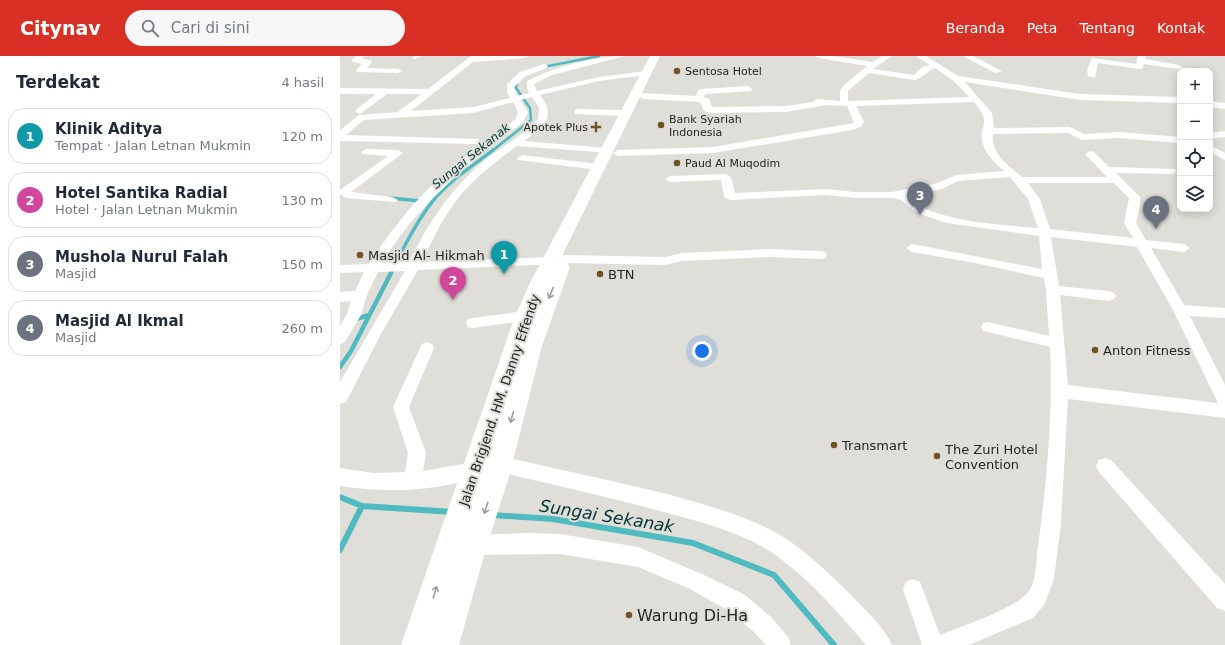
<!DOCTYPE html>
<html lang="id">
<head>
<meta charset="utf-8">
<style>
	:root { --surface:#fff; --page:#f6f6f7; --text:#1f2937; --muted:#747a83; --line:#e0e1e3; --accent:#d93025 }
	body { margin:0; font-family:"DejaVu Sans",sans-serif; background:var(--page); color:var(--text) }
	.controls { position:absolute; right:12px; top:12px; display:grid; overflow:hidden; border-radius:8px; box-shadow:0 2px 10px #0003 }
	.controls button { width:36px; height:36px; display:grid; place-items:center; padding:0; border:0; border-bottom:1px solid var(--line); background:var(--surface); color:var(--text); font:20px sans-serif }
	.you { position:absolute; left:362px; top:295px; width:14px; height:14px; margin:-10px; border:3px solid #fff; border-radius:50%; background:#1a73e8; box-shadow:0 0 0 6px #1a73e833 }
	.badge { display:grid; place-items:center; width:26px; height:26px; border-radius:50%; background:var(--accent); color:#fff; font-size:13px; font-weight:700 }
	.pin { position:absolute; translate:-50% -33px; filter:drop-shadow(0 1px 2px #0008) }
	.pin::after { content:''; position:absolute; top:21px; width:14px; height:12px; background:inherit; clip-path:polygon(0 0,100% 0,50% 100%) }
	.list { margin:0; padding:0; list-style:none }
	h2 { display:flex; justify-content:space-between; align-items:center; height:52px; margin:0; padding:0 16px; font-size:17px }
	h2 small { font-size:13px; font-weight:400; color:var(--muted) }
	.list li { display:grid; grid-template-columns:26px 1fr auto; gap:12px; align-items:center; box-sizing:border-box; height:56px; margin:0 8px 8px; padding:0 8px; border:1px solid var(--line); border-radius:16px }
	.list b { display:block; font-size:15px; white-space:nowrap }
	.list p { margin:0; font-size:13px; white-space:nowrap; color:var(--muted) }
	.list em { font-size:13px; font-style:normal; color:var(--muted) }
	.icon { flex:none; width:22px; height:22px; fill:none; stroke:currentColor; stroke-width:2; stroke-linecap:round; stroke-linejoin:round }
	.map { position:relative; flex:none; width:885px; height:589px; overflow:hidden }
	header { display:flex; align-items:center; gap:24px; box-sizing:border-box; height:56px; padding:0 20px; background:var(--accent); color:#fff }
	header strong { font-size:19px }
	nav { display:flex; gap:22px; margin-inline-start:auto; font-size:14px }
	.search { width:280px; height:36px; background:var(--page); display:flex; align-items:center; gap:10px; box-sizing:border-box; padding:0 14px; border-radius:22px; color:var(--muted); font-size:15px }
	main { display:flex }
	aside { flex:1; background:var(--surface) }
	.map>svg:first-child { display:block }
</style>
</head>
<body>
<header>
<strong>Citynav</strong>
<div class="search"><svg class="icon" aria-label="search" viewBox="0 0 24 24"><circle cx="10" cy="10" r="6"/><path d="M15 15l6 6"/></svg>Cari di sini</div>
<nav><a>Beranda</a><a>Peta</a><a>Tentang</a><a>Kontak</a></nav>
</header>
<main>
<aside>
<h2>Terdekat<small>4 hasil</small></h2>
<ul class="list">
<li><span class="badge" style="background:#0f9aa8">1</span><div><b>Klinik Aditya</b><p>Tempat · Jalan Letnan Mukmin</p></div><em>120 m</em></li>
<li><span class="badge" style="background:#d1479c">2</span><div><b>Hotel Santika Radial</b><p>Hotel · Jalan Letnan Mukmin</p></div><em>130 m</em></li>
<li><span class="badge" style="background:#6b7280">3</span><div><b>Mushola Nurul Falah</b><p>Masjid</p></div><em>150 m</em></li>
<li><span class="badge" style="background:#6b7280">4</span><div><b>Masjid Al Ikmal</b><p>Masjid</p></div><em>260 m</em></li>
</ul>
</aside>
<div class="map">
<svg width="885" height="589" viewBox="0 0 885 589">
	<rect width="100%" height="100%" fill="#e0ded8"/>
	<g fill="none" stroke-linecap="round" stroke-linejoin="round">
		<path stroke="#4fbbc1" stroke-width="2.5" d="M203,11l56,-11
			M152,95l39,-31 -1,-12 -14,-20 1,-7"/>
		<path stroke="#4fbbc1" stroke-width="3.5" d="M49,142l33,3
			M50,218c13,-25 25,-50 42,-72 16,-21 41,-36 61,-52"/>
		<path stroke="#4fbbc1" stroke-width="4.5" d="M13,264l16,-5
			M0,311l11,-16 40,-78"/>
		<path stroke="#4fbbc1" stroke-width="6" d="M0,441l22,9 91,6
			M152,459l61,4 140,24 81,32 60,70
			M0,494l22,-44"/>
		<path fill="#fff" fill-rule="evenodd" d="M16,0h9l-3,3 9,1 1,2 -5,6 31,1 4,2 -4,2 -41,-1 -1,-2 6,-6 -11,-3z
			M73,0h9l-6,3h-3z
			M131,0h58l-4,2 -52,4 -62,49 62,-4 37,-9 -3,-6v-8l13,-12 24,-8 4,2 -1,2 -21,8 -12,11 3,9 12,-3 -2,-5v-7c27,-14 67,-25 98,-25l-73,19 -18,9 3,7 62,-14 47,-6 4,2 -4,2 -47,6 -59,14c18,23 3,31 -16,46l83,7 4,1 1,2 -1,2 -94,-7c-20,15 -42,31 -58,51 -15,19 -27,43 -37,65l129,-5 5,1 1,3 -1,3 -138,6 -37,64 -35,68 -6,2v-22l65,-111 -27,1 -11,23 -6,20 -16,27 -5,2v-18l7,-12 4,-13 -11,1v-10l15,-1 9,-19 -24,1v-8l29,-1c23,-36 49,-68 81,-95 21,-18 44,-34 66,-50l2,-7 -5,-10 -40,11 -109,7 -18,15 132,4 2,2 -2,2 -3,1 -135,-3v-11l19,-15 39,-3 23,-18h-34l-27,20 -5,-3 2,-2 19,-15h-36v-6l88,1zM192,41l7,11 -1,11c-15,17 -36,27 -53,41 -33,27 -57,63 -76,102l-27,1c38,-62 85,-97 141,-141l5,-10 -8,-12z
			M475,0h18l39,6 11,-6h9l-19,13 41,6 8,-8 8,-2 -14,-9h10l32,20 122,18 100,3v6l-100,-3 -115,-18 27,31 2,15 76,-1 14,7 34,-2 62,5v6l-62,-5 -36,2 -14,-7 -75,1c-3,19 16,32 29,43h85l-22,-23 5,-3 4,1 15,15 66,2 1,2 -1,2 -4,1 -55,-1 24,24v7l-4,19 10,17 38,4 6,4 -6,4 -33,-4 33,57 41,3v10l-35,-2 35,69v33l-157,-19 -7,124 -7,56 -10,26 -11,13 -64,27h-47l-19,-56 3,-7 7,-3 7,3 20,53c21,-9 78,-27 89,-44 8,-12 7,-31 9,-45 9,-65 15,-133 12,-199l-62,-15 -5,-1 -2,-4 2,-4 5,-1 61,14 -3,-46 -2,-12 -69,-15 -63,-11 -6,-4 6,-4 130,25 -3,-33 -92,-13 -24,-8 -10,-5 -12,-10 -8,-2h-38l-29,-3 -96,5 -6,-3 -3,-17 -51,2 -5,-3 5,-3 56,-2 5,3 4,16 91,-4 29,3h37l43,-8 21,-9 48,-4c-8,-7 -18,-16 -21,-27 -6,-19 11,-19 -9,-42l-118,4 8,16 -3,5 -9,3 -139,23 -95,3 -5,-3 5,-3 95,-3 141,-24 -7,-17 -20,-1 -41,7 -74,1 -8,-2 -4,-9 -57,-3 -4,-3 4,-3 53,3 2,-6 3,-1 47,-3 4,3 -1,2 -46,3 -1,3 5,2 3,8 74,-1 27,-4 4,-3 23,2v-10l4,-6 23,-19 -48,-8zM595,12l19,13 15,16 -121,4v-10l21,-18 46,7c8,-2 12,-9 20,-12zM670,121l18,22 10,29c-34,-3 -75,-5 -107,-17 -9,-4 -15,-10 -23,-16l34,-6 16,-8zM688,127h86l15,15 -5,25 9,15 -83,-9 -10,-30zM711,181l86,10 36,63 45,93 -150,-18 -8,-90 49,6 5,-2 2,-3 -2,-3 -5,-2 -50,-5z
			M623,0h10l29,15 -7,2z
			M798,0h8l-1,3 34,6 4,2 -4,2 -35,-5 -2,5h-3l-41,-6 -3,15 -7,-2 -1,-6 5,-12 44,6z
			M870,45l15,2v6l-15,-2z
			M238,53l47,1 5,3 -5,3 -50,-2v-4z
			M885,75v6l-15,2v-6z
			M870,89l15,8v7l-15,-8z
			M26,93l32,1 5,3 -52,39 41,5 6,3 -2,2 -50,-4 -6,-4v-4l48,-34 -26,-2 -1,-2z
			M182,99l77,9 5,3 -5,3 -81,-10 -1,-2z
			M429,193l52,2 4,1 2,3 -2,3 -4,1 -52,-2 -87,4 -17,4 -101,-2 -4,-1 -2,-3 2,-3 4,-1 101,2 17,-4z
			M185,255l5,1 2,4 -2,4 -57,8 -5,-1 -2,-4 2,-4 5,-1z
			M87,286l5,2 2,4 -25,59 17,46 -3,18 51,-9 6,2 3,6 -3,6c-42,16 -96,17 -140,10v-18l34,5 31,-1 3,-19 -15,-46 27,-59 2,-4z
			M160,400c57,13 114,25 171,39 34,10 70,19 102,36 29,16 54,40 77,63 14,15 34,32 42,51h-26c-29,-34 -60,-70 -98,-95 -29,-18 -64,-27 -97,-36 -56,-16 -114,-28 -171,-42l-6,-2 -3,-6 3,-6z
			M765,402l6,2 114,124v27l-8,-3 -118,-136 -3,-6 3,-6z
			M187,477l33,1 78,13 64,27 43,21 26,22 17,20 3,8h-25l-11,-12 -26,-22 -41,-23 -50,-21 -78,-13 -87,1 -7,-3 -3,-7 3,-7 7,-3z"/>
		<path fill="#fff" fill-rule="evenodd" d="M310,0h10l-101,206 8,1 3,4 -28,79 -33,131 -22,68 -28,100h-58l114,-329 14,-31z"/>
	</g>
	<defs><path id="oneway-shaft" d="M-6 0H5M1.5-3L5.5 0L1.5 3" fill="none" stroke-width="1.6" stroke-linecap="round" stroke-linejoin="round"/></defs>
	<g stroke="#9d9d9c">
		<use href="#oneway-shaft" transform="translate(211 237) rotate(112)"/>
		<use href="#oneway-shaft" transform="translate(172 361) rotate(105)"/>
		<use href="#oneway-shaft" transform="translate(146 452) rotate(108)"/>
		<use href="#oneway-shaft" transform="translate(95 536) rotate(-73)"/>
	</g>
	<g fill="#6f5326" stroke="#e0ded8" stroke-width="1.5">
		<circle cx="337" cy="15" r="4"/>
		<circle cx="321" cy="69" r="4"/>
		<path d="M254 65h4v4h4v4h-4v4h-4v-4h-4v-4h4z"/>
		<circle cx="337" cy="107" r="4"/>
		<circle cx="20" cy="199" r="4"/>
		<circle cx="260" cy="218" r="4"/>
		<circle cx="755" cy="294" r="4"/>
		<circle cx="494" cy="389" r="4"/>
		<circle cx="597" cy="400" r="4"/>
		<circle cx="289" cy="559" r="4"/>
	</g>
	<g text-anchor="middle" stroke-width="4" stroke-linejoin="round" paint-order="stroke">
		<g font-size="11" fill="#262523" stroke="#e0ded8" text-anchor="start">
			<text x="345" y="19">Sentosa Hotel</text>
			<text x="329" y="67">Bank Syariah<tspan x="329" dy="13">Indonesia</tspan></text>
			<text x="248" y="75" text-anchor="end">Apotek Plus</text>
			<text x="345" y="111">Paud Al Muqodim</text>
		</g>
		<g font-size="12" font-style="italic" fill="#003538" stroke="#e0ded8">
			<text transform="translate(131 100) rotate(-39)" y="4">Sungai Sekanak</text>
		</g>
		<g font-size="13" fill="#262523" stroke="#e0ded8" text-anchor="start">
			<text x="28" y="204">Masjid Al- Hikmah</text>
			<text x="268" y="223">BTN</text>
			<text x="763" y="299">Anton Fitness</text>
			<text x="502" y="394">Transmart</text>
			<text x="605" y="398">The Zuri Hotel<tspan x="605" dy="15">Convention</tspan></text>
		</g>
		<g font-size="13" fill="#262523" stroke="#e0ded8">
			<text transform="translate(159 344) rotate(-71)" y="5">Jalan Brigjend. HM. Danny Effendy</text>
		</g>
		<g font-size="16" fill="#262523" stroke="#e0ded8" text-anchor="start">
			<text x="297" y="565">Warung Di-Ha</text>
		</g>
		<g font-size="17" font-style="italic" fill="#003538" stroke="#e0ded8">
			<text transform="translate(267 460) rotate(9)" y="6">Sungai Sekanak</text>
		</g>
	</g>
</svg>
<div class="controls">
<button>+</button>
<button>−</button>
<button><svg class="icon" aria-label="locate" viewBox="0 0 24 24"><circle cx="12" cy="12" r="6"/><path d="M12 2v4M12 18v4M2 12h4M18 12h4"/></svg></button>
<button><svg class="icon" aria-label="layers" viewBox="0 0 24 24"><path d="M12 4l9 5-9 5-9-5zM3 14l9 5 9-5"/></svg></button>
</div>
<div class="you"></div>
<div class="pin badge" style="left:164px;top:218px;background:#0f9aa8">1</div>
<div class="pin badge" style="left:113px;top:244px;background:#d1479c">2</div>
<div class="pin badge" style="left:580px;top:159px;background:#6b7280">3</div>
<div class="pin badge" style="left:816px;top:173px;background:#6b7280">4</div>
</div>
</main>
</body>
</html>
